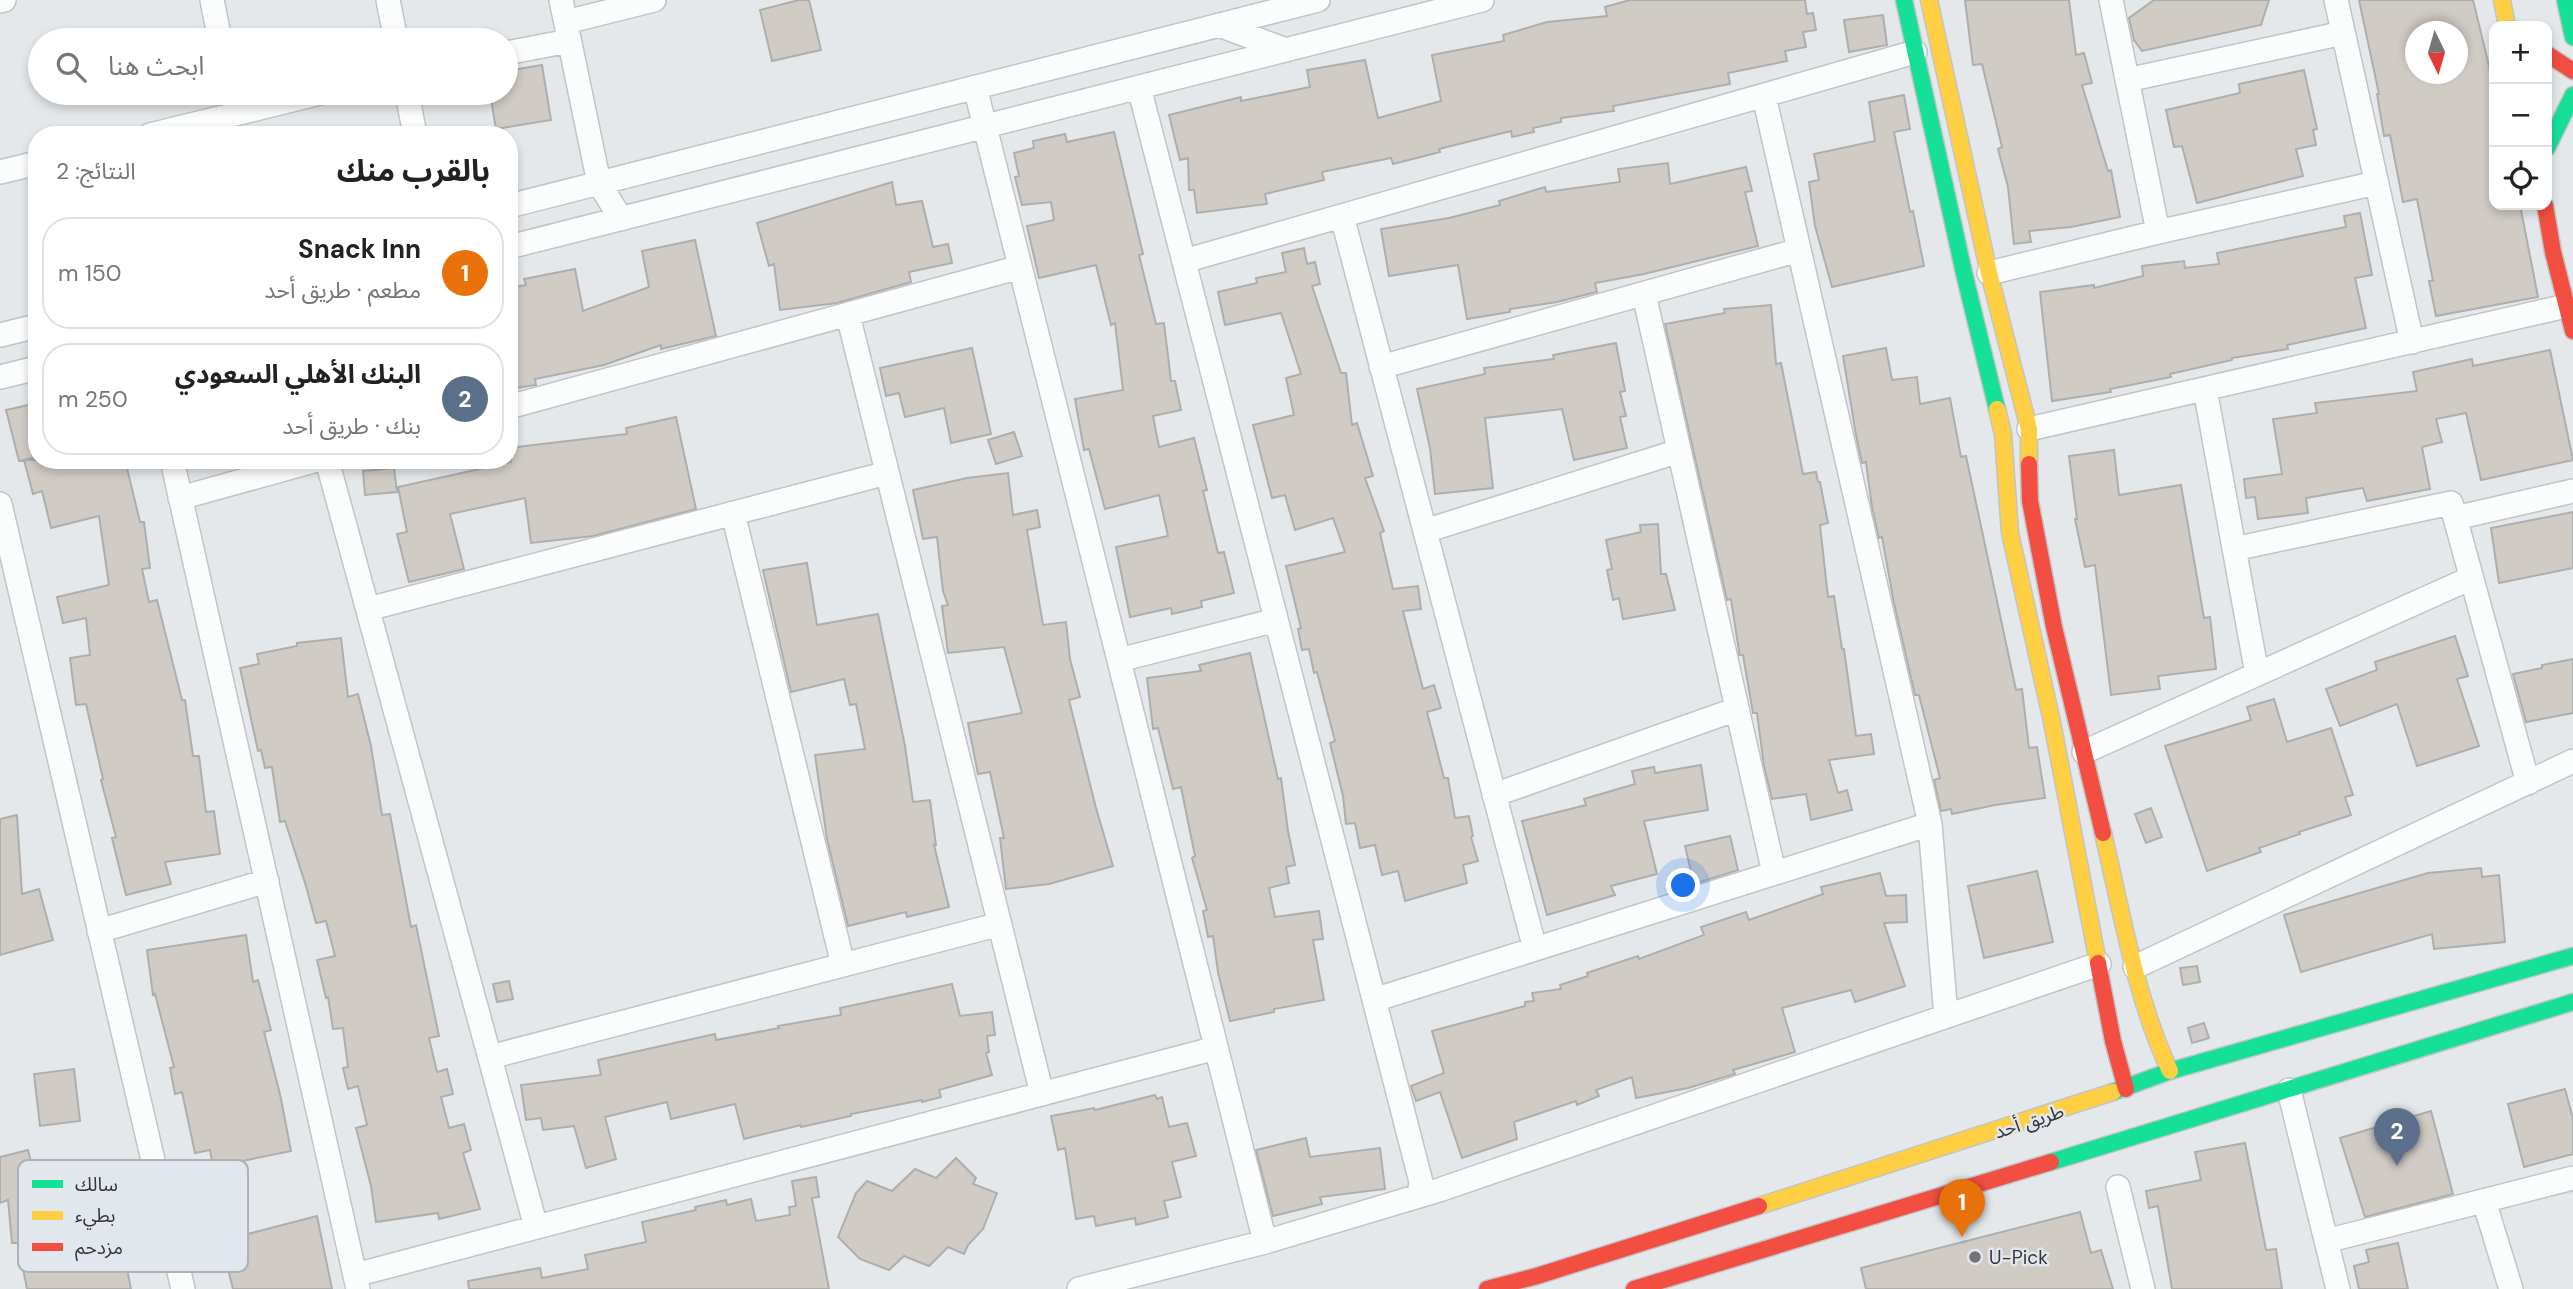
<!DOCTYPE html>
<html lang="ar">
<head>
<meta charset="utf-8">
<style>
	:root { --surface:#fff; --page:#f2f2f2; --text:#222; --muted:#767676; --line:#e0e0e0; --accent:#0f766e }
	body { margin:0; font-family:"DM Sans","Noto Sans Arabic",sans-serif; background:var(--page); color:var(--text); direction:rtl }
	.controls { position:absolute; right:21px; top:21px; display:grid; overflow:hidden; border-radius:14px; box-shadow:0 4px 10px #0003 }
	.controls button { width:63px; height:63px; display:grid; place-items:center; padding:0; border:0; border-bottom:2px solid var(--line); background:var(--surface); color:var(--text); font:35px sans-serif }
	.compass { position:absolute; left:2405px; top:21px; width:63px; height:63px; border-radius:50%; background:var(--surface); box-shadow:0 4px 10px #0003; rotate:175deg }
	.you { position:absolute; left:1684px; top:886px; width:24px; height:24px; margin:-18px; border:5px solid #fff; border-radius:50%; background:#1a73e8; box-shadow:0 0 0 10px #1a73e833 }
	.badge { display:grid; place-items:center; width:46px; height:46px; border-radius:50%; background:var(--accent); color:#fff; font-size:23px; font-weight:700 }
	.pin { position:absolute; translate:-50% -58px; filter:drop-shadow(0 2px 4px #0008) }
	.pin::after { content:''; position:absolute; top:37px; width:24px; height:21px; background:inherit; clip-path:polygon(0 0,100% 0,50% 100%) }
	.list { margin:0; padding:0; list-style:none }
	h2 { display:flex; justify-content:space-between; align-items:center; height:91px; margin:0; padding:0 28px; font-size:30px }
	h2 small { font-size:23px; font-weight:400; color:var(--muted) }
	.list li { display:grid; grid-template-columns:46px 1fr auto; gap:21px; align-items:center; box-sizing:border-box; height:112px; margin:0 14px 14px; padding:0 14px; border:2px solid var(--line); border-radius:28px }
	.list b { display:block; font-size:26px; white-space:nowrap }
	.list p { margin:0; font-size:23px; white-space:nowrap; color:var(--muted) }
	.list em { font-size:23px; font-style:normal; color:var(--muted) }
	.icon { flex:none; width:38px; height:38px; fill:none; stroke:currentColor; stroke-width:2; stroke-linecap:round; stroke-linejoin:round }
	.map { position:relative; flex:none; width:2573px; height:1289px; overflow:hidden; direction:ltr }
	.search { position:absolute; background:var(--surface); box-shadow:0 4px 10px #0003; left:28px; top:28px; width:490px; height:77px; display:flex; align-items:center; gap:18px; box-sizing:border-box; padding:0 24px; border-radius:38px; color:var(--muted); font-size:26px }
	.panel { position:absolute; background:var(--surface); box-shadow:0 4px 10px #0003; left:28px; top:126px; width:490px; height:343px; border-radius:28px; direction:rtl }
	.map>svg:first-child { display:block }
</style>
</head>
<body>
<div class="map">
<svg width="2573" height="1289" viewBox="0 0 2573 1289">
	<rect width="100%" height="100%" fill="#e5e8eb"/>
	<path fill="#d1cbc6" stroke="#adaeae" stroke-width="2" fill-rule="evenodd" d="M799,0h10l12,50 -49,11 -12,-51z
		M1630,0h175l2,14 6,-1 3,17 -13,2 3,15 -21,4 2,10 -59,12 2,11 -117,22 1,5 -53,7v4l-28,6 1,4 -22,5 -1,-6 -72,18 1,3 -47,12 -2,-6 -69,14 2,8 -59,14 2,10 -70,9 -3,-23h-5l-1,-32 -8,2 -11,-45 72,-18v4l69,-14 -3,-17 58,-10 13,58 63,-17 -9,-46 72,-14 -1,-6 44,-13 60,-6 -2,-9z
		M1965,0h104l7,55 8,-2 8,30 -10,2 26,86 3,-1 9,47 -49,10 -42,4 2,11 -17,2 -6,-57 -10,-38 4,-2 -20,-83 -9,1z
		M2154,0h115l-8,25 -119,26 -8,-11 -5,-22z
		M2359,0h114l16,66 5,36v103h26l18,92 -102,19 -7,-35h4l-16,-82 -14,3 -13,-67 -6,1 -7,-42h2zM2416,32h42v42h-42z
		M1883,15l4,30 -38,7 -5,-32z
		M542,65l9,55 -55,9 -6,-36h16v-22z
		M2304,70l13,59 -4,1 3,15 -20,4 7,27 -106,27 -15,-57 -8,1 -8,-37 74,-17 -1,-9z
		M1904,95l6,34 -16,3 16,80 3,-1 11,55 -92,21 -17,-61 -6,-44 10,-2 -5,-26 61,-13 -6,-39z
		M1114,132l29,122 -4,1 17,69 8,-1 7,58h4l6,29 -28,6 6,31 35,-9 13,52 -4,1 15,62 6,-1 10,41 -33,8 1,6 -30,7 -1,-6 -41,9 -14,-70 52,-11 -9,-41 -54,14 -16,-60 -5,1 -9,-51 48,-9 -8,-67 -4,2 -15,-60 -57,13 -12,-52 27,-6 -3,-18 -29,3 -7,-28 4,-1 -5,-23 20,-5 -1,-7 32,-7 2,8z
		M1668,163l2,21 76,-17 6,24 -7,1 13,54 -114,28 -49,9 2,9 -5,1 -35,9 -47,7v3l-43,7 -9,-54 -69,11 -8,-47 68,-11 51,-13 -1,-4 46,-14 1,5 74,-10 -2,-13z
		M892,182l4,23 26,-4 11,46 15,-3 4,19 -43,9 2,10 -74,21 -57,7 -6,-46 -5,2 -12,-43z
		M2360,213l12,62 -17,3 11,50 -79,17 1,4 -56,9v2l-62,14 1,3 -61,12 1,3 -59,9 -12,-109 54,-7v3l49,-12 -1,-10 42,-5 1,7 34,-4 -2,-11 129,-26 -2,-11z
		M695,240l21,96 -55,13v-4l-57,20 -69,14 1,6 -27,4v-101l17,-3 -2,-6 51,-10 8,42 66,-24 -7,-36z
		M1304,248l3,16 8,-2 5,22 -8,2 29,87h5l6,52 5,-2 16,53 -8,2 19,53 -4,2 13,56 25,-3 3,23 -18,2 20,78 11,-4 7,23 -14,4 17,66h4l7,40 14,-2 4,20 -2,1 7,24 -15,4 4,18 -62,18 -7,-30 -16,4 -7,-30 -15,3 -5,-25 -9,1 -3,-28 -13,-53 5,-2 -18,-69 -3,1 -5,-24 -7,1 -4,-21 3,-1 -15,-62 59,-14 -12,-34 -38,12 -10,-35 -13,3 -19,-73 41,-10 -8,-37 15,-4 -20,-61 -56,12 -7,-33 39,-9 -1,-5 30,-6 -4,-19z
		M1771,305l5,59 5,-1 22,111 13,-2 2,10h2l8,41 -8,2 8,72 6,-1 8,53h2l12,87 15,-2 3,20 -45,6 9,33 9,-3 5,20 -41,10 -5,-26 -34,5 -8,-33 -7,-53h-4l-10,-58h-4v-4l-8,-52 -4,1 -62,-276 60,-11 -1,-4z
		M1616,343l9,48 -5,1 6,24 -6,1 7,31 -53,12 -12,-51 -77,9 8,70 -58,6 -5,-46 -13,-59 68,-15 -1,-6 70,-9 -1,-4z
		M972,348l19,86 -40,9 -7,-35 -39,9 -6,-24 -13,3 -6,-28z
		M1886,348l6,32 25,-3 3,27 30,-6 11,59 5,-1 50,234 6,-1 7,59 8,-1 8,51 -50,7 -43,9 -1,-5 -10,2 -7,-31 6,-2 -21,-83h-4l-21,-92 -12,-66 -3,1 -7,-31 -6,-45 -4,1 -6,-28 -13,-79z
		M2550,350l23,110 -92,20 -15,-67 -30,6 6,23 -20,5 8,42 -63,12 -4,-13 -57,10 2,15 -50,6 -3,-22 -9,1 -2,-19 38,-5 -9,-55 44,-6 -2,-10 102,-12 -4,-19 59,-13 1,7z
		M37,403v54l-18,4 -13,-51z
		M676,417l20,92 -103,27 -62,7 -6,-45 -75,16 14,55 -55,13 -12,-48 10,-2 -9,-45 113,-25 -2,-14 118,-14 -1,-6z
		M1014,432l8,24 -26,8 -8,-24z
		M2114,450l5,45 62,-10 23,133 6,-1 6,52 -58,7 2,13 -49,6 -16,-130 -10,2 -10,-48h2l-8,-63z
		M24,460h101l15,62h4l6,46 -8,1 7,33 8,-2 25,100h3l8,56h6l7,56 8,-1 6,43 -55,8 6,22 -45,11 -14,-57 4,-1 -15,-57 2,-1 -17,-75 -10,1 -6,-47 20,-3 -4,-37 -23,5 -6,-26 52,-12 -10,-69 -48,12 -9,-37 -9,3z
		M394,468l3,24 -32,3 -2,-24z
		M1008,473l5,42 24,-5 3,17 -13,3 16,95 23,-3 4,37 10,38 -11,3 27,108 17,58 -64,18 -43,5 -6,-51h4l-14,-66 -12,2 -10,-51 54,-10 -18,-66 -56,6 -6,-47 6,-1 -5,-14 -6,-54 -14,2 -10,-49 54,-12z
		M2573,512v56l-74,15 -8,-55z
		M1658,524l3,50h5l9,36 -52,9 -4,-21 -6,2 -6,-30 5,-1 -6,-29 35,-8 -1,-7z
		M807,563l10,62 61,-11 27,132 8,56 17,-2 6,45h-2l15,62 -42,10 -1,-5 -58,14 -21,-87 -12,-84 50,-6 -9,-45 -6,1 -6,-26 -53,13 -28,-122z
		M2455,636l13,40 -11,3 22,67 -62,20 -20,-62 -57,22 -14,-37 51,-19 -2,-8z
		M341,638l7,59 10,-3 13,52 11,69 8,-1 21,113 5,-2 23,111 -10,2 8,34 10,-3 6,25 -12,3 8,31 15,-4 7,26 -8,3 17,56 -41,10 -1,-6 -62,9 -5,-36 -15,-58 11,-3 -9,-39 -10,3 -5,-21 5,-1 -5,-39 -10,1 -5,-32 -2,1 -9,-38 18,-4 -9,-35 -10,2 -10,-37 -21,-65 -5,1 -8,-55 -7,1 -4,-18 -3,1 -18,-83 19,-4 -2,-10 40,-8v-3z
		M1250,653l28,126 3,-1 7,53 7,34 -9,2 3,16 -20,5 6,29 44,-6 4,28 -10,1 11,60 -50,9v3l-44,9 -12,-49 -5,-36 -5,1 -5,-26 4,-1 -15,-52 3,-2 -14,-69 -8,2 -15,-61 -5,1 -6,-51 54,-7 -2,-6z
		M2573,659v54l-47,9 -13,-48 29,-6v-3z
		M2274,699l13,43 44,-14 22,67 -8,2 6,18 -52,17 1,2 -41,14 2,4 -54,19 -42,-125 86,-26 -4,-13z
		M1701,765l7,45 -64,11 13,53 -46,12 4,9 -68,20 -25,-94 64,-16 -2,-6 51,-15 -3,-13 22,-4 1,6z
		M2151,808l11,29 -16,6 -11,-29z
		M17,815l5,79 17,-5 14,51 -53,15v-136z
		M1730,836l8,34 -44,14 -9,-38z
		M2481,868l1,9 17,-2 6,67 -71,7 -2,-15 -131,38 -17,-57 144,-42z
		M2037,871l16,71 -69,16 -16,-72z
		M1880,873l6,23 20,-1 1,27 -23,1 21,63 -50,16 -4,-12 -69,18 13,44 -62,18 2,4 -47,14 -52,10 -4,-21 -36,13 3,6 -22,9 -1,-4 -62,21 3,17 -55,19 -22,-66 -24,9 -5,-15 33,-13 -12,-42 93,-25v-4l9,-1 -2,-8 29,-4 -1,-4 28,-9 -1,-3 51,-17 1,3 65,-24 -3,-8 45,-15 3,8 74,-26 -2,-7z
		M246,935l7,47 5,-2 13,50 -7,2 16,62 11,57 -78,16 -3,-17 -15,3 -13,-61 -7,2 -5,-26 4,-1 -19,-73 -2,1 -6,-45z
		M2197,966l3,16 -17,3 -3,-17z
		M509,981l4,18 -16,3 -4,-18z
		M952,984l8,32 32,-4 3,23 -8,1 2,16 -3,1 6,22 -53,15 2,7 -19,5v-2l-71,14v2l-50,11v-2l-57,14 -9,-35 -64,15 -4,-17 -62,15 11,42 -30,9 -12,-42 -31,4 -2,-12 -15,2 -5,-35 80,-10 -3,-15 117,-26 1,6 63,-12 -1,-2 63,-11 -1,-7z
		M2204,1023l5,15 -17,5 -4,-15z
		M74,1069l6,52 -40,5 -6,-52z
		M2565,1089l8,30v35l-49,13 -16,-63z
		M1155,1095l2,4 5,-2 7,30 18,-4 9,33 -24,6 9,35 -17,4 4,16 -32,8 -1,-7 -39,8 -2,-10 -18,3 -11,-71 -7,2 -7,-34 43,-8 1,2z
		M2431,1111l22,83 -88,23 -25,-79z
		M1306,1138l4,19 70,-9 5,41 -65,8 2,7 -49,12 -17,-66z
		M2245,1143l21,107 10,-1 6,40h-110l-14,-83 -9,2 -3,-17 55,-11 -6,-28z
		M28,1150l12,47 70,-14 21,106h-104l-9,-46h-6l-4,-43 -8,3v-46z
		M956,1158l20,20 -3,6 24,9 -14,36 -15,16 -4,9 -16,-7 -19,19 -25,-10 -15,14 -29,-11 -22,-22 18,-44 11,-12 25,10 23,-22 21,9z
		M816,1177l3,20 -7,1 17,91h-360l-1,-8 60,-11 12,-2 2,10 46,-9 -3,-14 61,-13 -4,-20 54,-12 -1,-3 31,-7 1,5 24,-6 5,22 34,-6 -1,-8 7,-1 -4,-25z
		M2080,1212l11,41 10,-3 12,39h-247l-5,-21z
		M317,1216l15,73h-99l-12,-48z
		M2398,1243l10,46h-49l-5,-23 15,-4 -3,-12z"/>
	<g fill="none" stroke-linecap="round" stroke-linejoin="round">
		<g stroke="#c2c4c7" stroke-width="26">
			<path id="street" d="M212,0l8,40
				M388,0l8,40
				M561,0l38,183 22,36
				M2111,0l47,232
				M2336,0l76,342
				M0,1l4,-1
				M566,22l88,-22
				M1219,25l67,25
				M506,53l63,-12
				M2127,80l216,-47
				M975,87l290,1155
				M1139,87l282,1095 -2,14
				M232,93l4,20
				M407,93l8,42
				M1764,96l166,728 16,192
				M150,135l170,-42
				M0,172l37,-9
				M509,206l809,-206
				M1342,216l193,733
				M509,247l973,-247
				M1184,261l731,-209
				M1989,273l169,-41 218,-49
				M1644,294l130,579
				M848,315l194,779
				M0,335l37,-9
				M1381,367l418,-117
				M0,377l37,-9
				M2205,389l52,285
				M509,407l511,-140
				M2029,429l537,-123
				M172,460l186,829
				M327,460l209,767
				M180,498l137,-38
				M0,504l183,785
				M733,513l110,452
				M2455,518l118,-27
				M1425,531l254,-80
				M2234,549l217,-46 77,280
				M368,609l519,-136
				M1119,660l157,-40
				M2084,752l387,-174
				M1494,795l243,-86
				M99,931l168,-50
				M2135,967l438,-206
				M1374,1000l556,-176
				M490,1057l510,-133
				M2289,1090l49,199
				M2118,1187l25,102
				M2484,1201l27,88
				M2326,1241l247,-63
				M355,1275l861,-227
				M1079,1289l186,-47 174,-52 660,-226"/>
		</g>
		<g stroke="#c2c4c7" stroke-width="19">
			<path id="fast" d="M1904,0l60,273 33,136
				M2565,0l8,37
				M2547,148l26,-53
				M2113,1092l57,-21 403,-115
				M2051,1162l522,-160"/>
		</g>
		<g stroke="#c2c4c7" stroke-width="19">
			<path id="slow" d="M1929,0l60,273 40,156v35
				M2502,0l5,26
				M1997,409l6,25 7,99 42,189 46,241
				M2103,833c18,76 33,167 67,238
				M1759,1206l354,-114"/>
		</g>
		<g stroke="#c2c4c7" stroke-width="19">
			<path id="jam" d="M2547,54l26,17
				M2545,205l8,47 20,79
				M2029,464l1,37 24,126 49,206
				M2098,963l15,78 13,48
				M1487,1289l50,-13 222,-70
				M1634,1289l417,-127"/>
		</g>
		<use href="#street" stroke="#fbfcfc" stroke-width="23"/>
		<use href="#fast" stroke="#16e098" stroke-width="16"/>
		<use href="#slow" stroke="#ffcf43" stroke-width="16"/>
		<use href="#jam" stroke="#f24e42" stroke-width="16"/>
	</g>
	<circle fill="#717477" stroke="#e2e7ee" stroke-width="2.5" cx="1975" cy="1257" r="7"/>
	<g text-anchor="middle" stroke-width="5" stroke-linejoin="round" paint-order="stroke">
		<g font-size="19" fill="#333538" stroke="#e2e7ee">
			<text transform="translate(2029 1121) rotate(-18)" y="7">طريق أحد</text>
		</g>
		<g font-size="19" fill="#333538" stroke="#e2e7ee" text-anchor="start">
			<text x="1989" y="1264">U-Pick</text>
		</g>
	</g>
	<rect x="18" y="1160" width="230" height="112" rx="10" fill="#e2e7ee" stroke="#aeb2b7" stroke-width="2"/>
	<rect x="32" y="1180" width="31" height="8" fill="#16e098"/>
	<rect x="32" y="1211" width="31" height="9" fill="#ffcf43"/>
	<rect x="32" y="1243" width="31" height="8" fill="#f24e42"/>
	<g font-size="19" fill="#333538">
		<text x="75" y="1191">سالك</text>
		<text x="75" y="1222">بطيء</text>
		<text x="75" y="1254">مزدحم</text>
	</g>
</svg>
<div class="controls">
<button>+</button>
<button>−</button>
<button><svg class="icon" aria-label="locate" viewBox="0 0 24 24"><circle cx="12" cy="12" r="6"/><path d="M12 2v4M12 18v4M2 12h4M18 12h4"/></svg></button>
</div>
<svg class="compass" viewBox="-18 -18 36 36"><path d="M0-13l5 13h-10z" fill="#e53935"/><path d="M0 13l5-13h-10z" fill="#767676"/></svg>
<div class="you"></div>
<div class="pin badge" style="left:1962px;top:1237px;background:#e8710a">1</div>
<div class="pin badge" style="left:2397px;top:1166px;background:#5c6f8a">2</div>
<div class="search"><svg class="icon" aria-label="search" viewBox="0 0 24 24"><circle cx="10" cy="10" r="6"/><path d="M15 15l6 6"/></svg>ابحث هنا</div>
<section class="panel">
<h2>بالقرب منك<small>النتائج: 2</small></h2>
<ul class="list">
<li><span class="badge" style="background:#e8710a">1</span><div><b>Snack Inn</b><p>مطعم · طريق أحد</p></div><em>150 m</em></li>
<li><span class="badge" style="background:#5c6f8a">2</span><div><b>البنك الأهلي السعودي</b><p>بنك · طريق أحد</p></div><em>250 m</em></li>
</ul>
</section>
</div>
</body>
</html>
